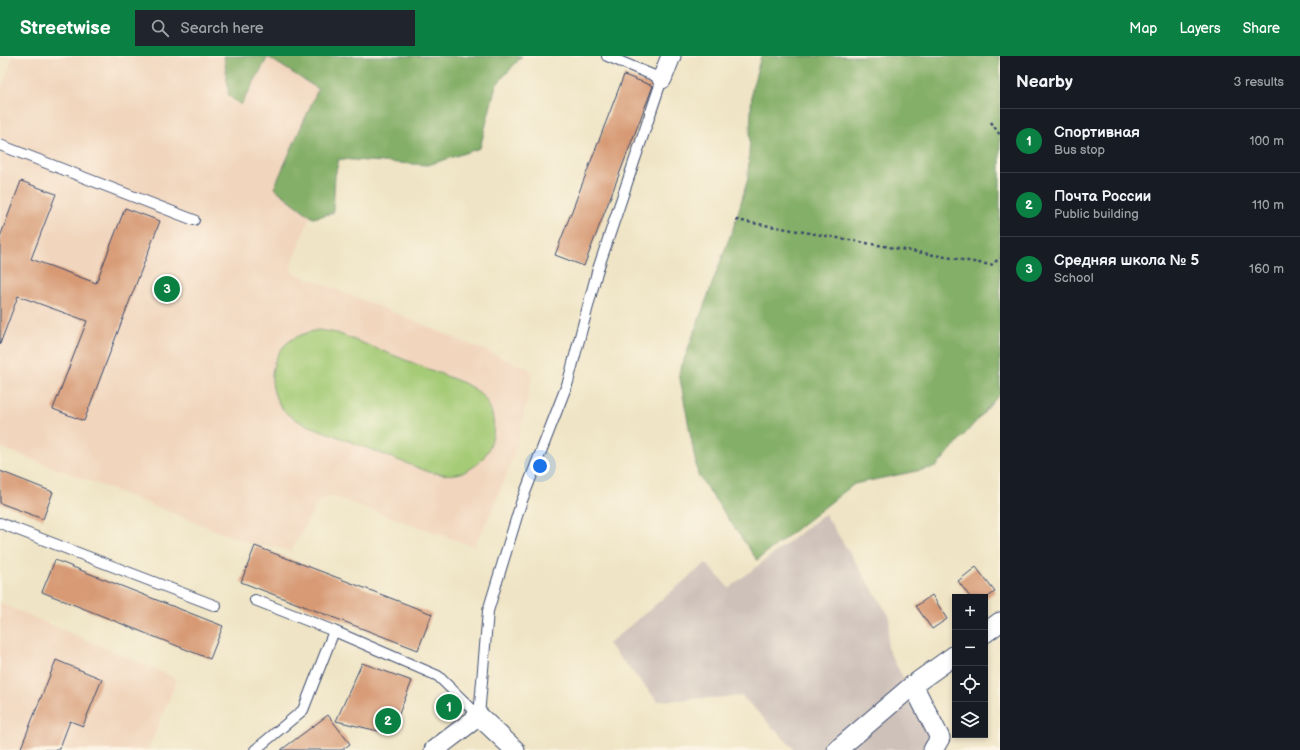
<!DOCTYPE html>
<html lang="en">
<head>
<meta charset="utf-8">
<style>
	:root { --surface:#171b24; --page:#20242c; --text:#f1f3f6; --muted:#9ea1a6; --line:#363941; --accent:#0b8043 }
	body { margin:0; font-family:"Balsamiq Sans",sans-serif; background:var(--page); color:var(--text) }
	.controls { position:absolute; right:12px; bottom:12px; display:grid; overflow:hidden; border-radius:0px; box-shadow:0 2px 6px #0003 }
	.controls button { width:36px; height:36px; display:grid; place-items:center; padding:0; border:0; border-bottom:1px solid var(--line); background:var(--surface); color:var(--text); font:20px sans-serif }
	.you { position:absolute; left:540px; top:410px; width:14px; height:14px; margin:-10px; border:3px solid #fff; border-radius:50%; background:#1a73e8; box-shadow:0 0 0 6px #1a73e833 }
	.badge { display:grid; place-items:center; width:26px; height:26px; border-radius:50%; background:var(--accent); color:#fff; font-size:13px; font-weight:700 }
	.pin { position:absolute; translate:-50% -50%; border:2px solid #fff; box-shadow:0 1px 4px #0006 }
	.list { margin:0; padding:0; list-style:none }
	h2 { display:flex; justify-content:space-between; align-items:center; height:52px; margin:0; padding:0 16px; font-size:17px }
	h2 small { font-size:13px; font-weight:400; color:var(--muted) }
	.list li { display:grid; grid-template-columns:26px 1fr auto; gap:12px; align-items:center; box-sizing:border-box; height:64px; padding:0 16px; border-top:1px solid var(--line) }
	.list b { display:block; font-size:15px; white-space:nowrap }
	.list p { margin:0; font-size:13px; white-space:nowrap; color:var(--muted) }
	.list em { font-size:13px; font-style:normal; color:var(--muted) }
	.icon { flex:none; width:22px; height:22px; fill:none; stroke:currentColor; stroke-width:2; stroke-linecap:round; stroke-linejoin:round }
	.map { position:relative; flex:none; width:1000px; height:694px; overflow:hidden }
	header { display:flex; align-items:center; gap:24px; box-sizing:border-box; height:56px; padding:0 20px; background:var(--accent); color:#fff }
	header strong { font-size:19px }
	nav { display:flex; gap:22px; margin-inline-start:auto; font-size:14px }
	.search { width:280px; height:36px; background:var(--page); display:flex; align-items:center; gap:10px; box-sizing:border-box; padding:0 14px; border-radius:0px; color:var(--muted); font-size:15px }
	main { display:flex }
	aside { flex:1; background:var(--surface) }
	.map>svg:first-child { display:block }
</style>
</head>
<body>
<header>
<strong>Streetwise</strong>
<div class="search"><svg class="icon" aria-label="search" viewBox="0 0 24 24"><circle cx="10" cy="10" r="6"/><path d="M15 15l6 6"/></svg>Search here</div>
<nav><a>Map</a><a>Layers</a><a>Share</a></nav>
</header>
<main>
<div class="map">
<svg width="1000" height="694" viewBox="0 0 1000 694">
	<rect width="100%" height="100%" fill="#fcf5e5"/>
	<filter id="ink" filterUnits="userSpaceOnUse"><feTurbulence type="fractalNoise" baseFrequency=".025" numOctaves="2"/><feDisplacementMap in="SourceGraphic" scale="8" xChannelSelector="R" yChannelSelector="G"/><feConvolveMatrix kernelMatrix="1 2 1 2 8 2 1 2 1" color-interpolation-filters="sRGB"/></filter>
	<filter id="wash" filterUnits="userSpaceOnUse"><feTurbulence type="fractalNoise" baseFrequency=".012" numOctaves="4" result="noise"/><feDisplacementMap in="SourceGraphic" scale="16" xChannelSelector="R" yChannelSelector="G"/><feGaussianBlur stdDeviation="0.9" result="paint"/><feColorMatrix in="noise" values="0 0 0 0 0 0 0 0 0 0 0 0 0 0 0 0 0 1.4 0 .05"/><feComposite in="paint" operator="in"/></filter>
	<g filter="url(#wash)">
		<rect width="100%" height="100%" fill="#efe4c5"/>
		<path fill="#f1d5bd" d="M13,0h356l3,1 -81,208v7l87,34 151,63 3,7 -16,73 -24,62 -18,35 -142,-50 -13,5 -28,50 -19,-5h-17l-118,-47 -137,-52v-354z
			M0,547l177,76 -29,71h-148z"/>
		<path fill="#cec1ba" d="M825,458l65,103 -3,31 47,87 -5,15h-134l-53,-54 -84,5 -50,-57 98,-81 23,25z"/>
		<path fill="#a5cb76" stroke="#607d6a" d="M318,274l19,3 127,50c5,3 11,6 16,10 23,23 16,65 -14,78 -13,6 -25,3 -37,1l-127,-49c-5,-3 -11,-6 -16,-10 -18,-18 -19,-50 -1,-68 9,-9 21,-12 33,-15z"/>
		<path fill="#84af67" stroke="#506f62" d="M224,0h298l-26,29 -16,63 -52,17 -89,-6 -4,17 -2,37 -20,5 -39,-30 44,-99 -50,-32 -27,48 -12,-9z
			M761,0h239v338l-64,73 -82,17 -97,76 -59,-85 -19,-102 57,-153 12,-42 4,-89z"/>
		<g id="blocks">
			<path fill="#d79a74" d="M624,19l29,11 -69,180 -29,-11z
				M21,125l35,13 -25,65 65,24 29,-75 35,13 -76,200 -31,-12 34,-88 -69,-25 -18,48v-107z
				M0,415l53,21 -10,27 -43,-16z
				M255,490l177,68 -14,36 -177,-68z
				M55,504l168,66 -13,33 -168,-67z
				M976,511l19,25 -10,7v-2h-15l-12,-16z
				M932,539l15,24 -15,10 -16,-23z
				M56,604l46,19 -19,47 -13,-5 -11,29h-39z
				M362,607l50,18 -21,53 -55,-13z
				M328,659l22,29 -8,6h-61z"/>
		</g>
	</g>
	<g filter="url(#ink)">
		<use href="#blocks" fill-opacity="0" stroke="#3b4a6d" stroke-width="1"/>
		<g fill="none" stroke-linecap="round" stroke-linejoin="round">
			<g stroke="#3b4a6d" stroke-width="12">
				<path id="lane" d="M0,89l194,75
					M0,467l216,83
					M334,575l104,45 41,40
					M479,660l9,-105 33,-108 47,-121 29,-110 65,-193 -55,-23
					M255,694l48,-40 31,-79 -79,-31"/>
			</g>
			<g stroke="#3b4a6d" stroke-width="21">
				<path id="street" d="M662,23l9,-23
					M985,577l15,-11
					M913,629l27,53 -7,12
					M434,694l45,-34 36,34
					M837,694l76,-65 42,-30"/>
			</g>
			<path stroke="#3b4a6d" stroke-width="2.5" stroke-dasharray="3 3" stroke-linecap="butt" d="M991,66l9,13
				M736,164l255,45 9,-7"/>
			<use href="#lane" stroke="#fff" stroke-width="10"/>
			<use href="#street" stroke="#fff" stroke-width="19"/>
		</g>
	</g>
</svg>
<div class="controls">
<button>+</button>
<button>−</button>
<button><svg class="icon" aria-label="locate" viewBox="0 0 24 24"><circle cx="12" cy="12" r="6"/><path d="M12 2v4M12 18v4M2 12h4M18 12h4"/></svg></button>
<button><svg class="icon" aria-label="layers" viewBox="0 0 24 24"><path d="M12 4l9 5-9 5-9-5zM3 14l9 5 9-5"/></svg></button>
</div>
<div class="you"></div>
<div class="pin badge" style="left:449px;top:651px">1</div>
<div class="pin badge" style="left:388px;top:665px">2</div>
<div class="pin badge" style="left:167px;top:233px">3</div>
</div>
<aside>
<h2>Nearby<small>3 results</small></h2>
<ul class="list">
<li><span class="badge">1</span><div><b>Спортивная</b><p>Bus stop</p></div><em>100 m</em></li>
<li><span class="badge">2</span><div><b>Почта России</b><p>Public building</p></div><em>110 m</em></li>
<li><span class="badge">3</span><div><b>Средняя школа № 5</b><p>School</p></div><em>160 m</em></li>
</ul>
</aside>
</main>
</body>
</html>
